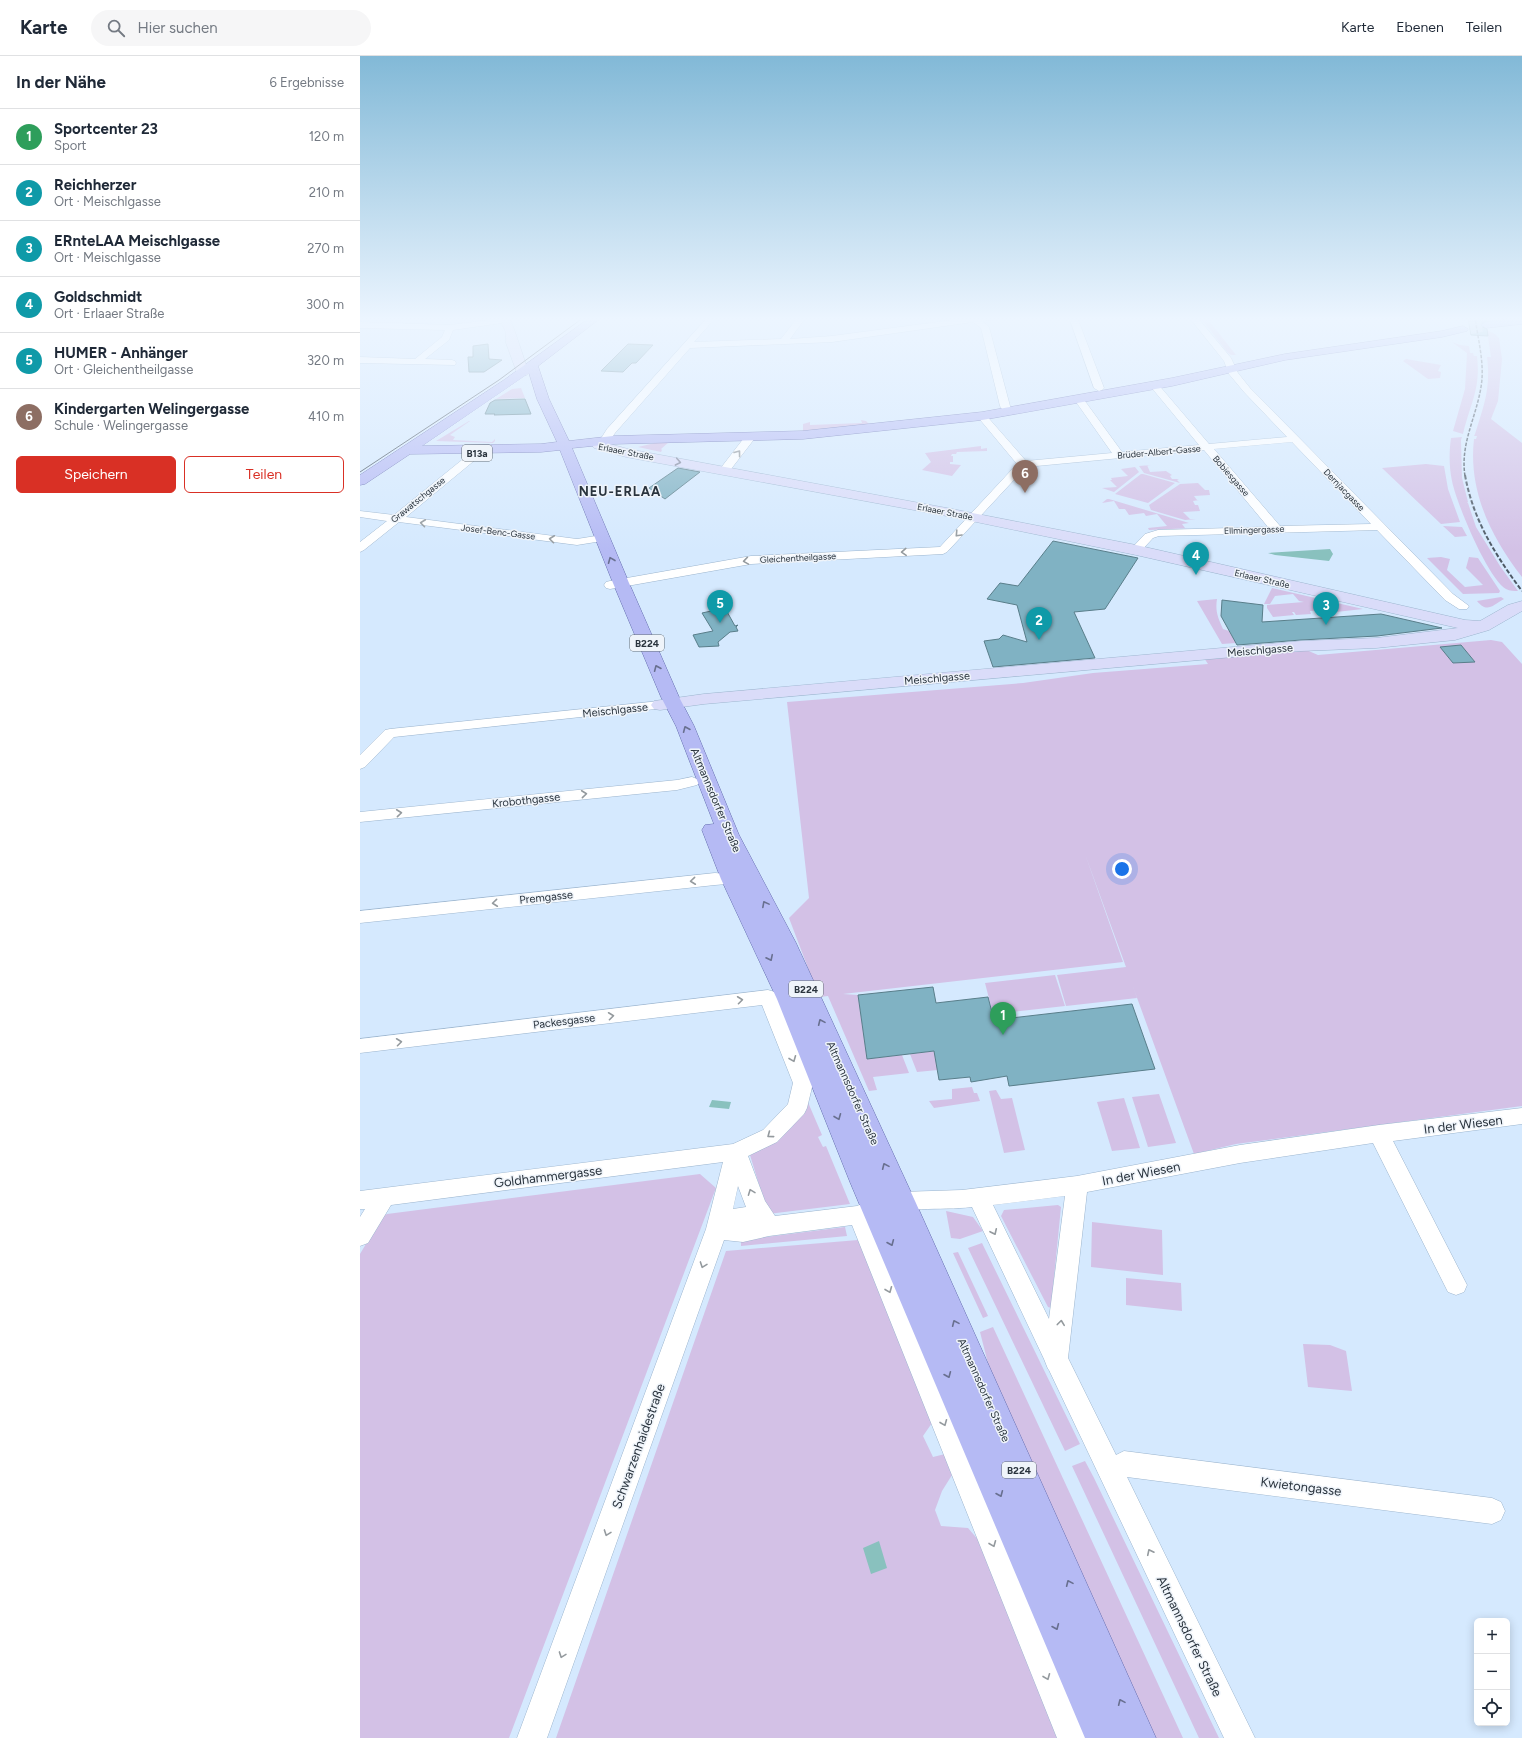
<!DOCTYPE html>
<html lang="de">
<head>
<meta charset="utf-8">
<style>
	:root { --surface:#fff; --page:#f6f6f7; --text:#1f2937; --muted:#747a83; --line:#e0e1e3; --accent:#d93025 }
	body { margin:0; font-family:Figtree,sans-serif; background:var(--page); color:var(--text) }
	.controls { position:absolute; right:12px; bottom:12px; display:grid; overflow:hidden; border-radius:6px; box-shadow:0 2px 10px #0003 }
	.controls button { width:36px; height:36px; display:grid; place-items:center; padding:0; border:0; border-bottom:1px solid var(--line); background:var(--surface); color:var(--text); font:20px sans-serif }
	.you { position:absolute; left:762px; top:813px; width:14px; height:14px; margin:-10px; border:3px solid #fff; border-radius:50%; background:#1a73e8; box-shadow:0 0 0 6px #1a73e833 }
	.badge { display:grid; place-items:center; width:26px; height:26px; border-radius:50%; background:var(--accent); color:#fff; font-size:13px; font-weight:700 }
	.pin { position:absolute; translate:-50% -33px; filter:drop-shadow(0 1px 2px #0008) }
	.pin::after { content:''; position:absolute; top:21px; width:14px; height:12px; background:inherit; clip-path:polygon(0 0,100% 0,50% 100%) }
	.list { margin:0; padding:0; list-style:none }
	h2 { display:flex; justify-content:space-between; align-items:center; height:52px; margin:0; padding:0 16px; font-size:17px }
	h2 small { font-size:13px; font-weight:400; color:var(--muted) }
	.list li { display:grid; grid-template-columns:26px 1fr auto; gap:12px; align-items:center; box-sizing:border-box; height:56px; padding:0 16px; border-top:1px solid var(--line) }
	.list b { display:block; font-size:15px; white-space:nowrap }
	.list p { margin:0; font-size:13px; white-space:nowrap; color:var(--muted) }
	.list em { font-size:13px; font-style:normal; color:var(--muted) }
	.actions { display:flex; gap:8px; padding:12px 16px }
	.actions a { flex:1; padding:9px 0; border:1px solid var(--accent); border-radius:6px; text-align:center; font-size:14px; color:var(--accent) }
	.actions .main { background:var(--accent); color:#fff }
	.icon { flex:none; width:22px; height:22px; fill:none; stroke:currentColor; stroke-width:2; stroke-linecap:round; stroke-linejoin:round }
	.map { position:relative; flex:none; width:1162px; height:1682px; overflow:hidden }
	header { display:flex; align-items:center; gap:24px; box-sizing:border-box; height:56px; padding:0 20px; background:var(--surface); border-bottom:1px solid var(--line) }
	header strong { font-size:19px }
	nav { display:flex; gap:22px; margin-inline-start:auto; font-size:14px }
	.search { width:280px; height:36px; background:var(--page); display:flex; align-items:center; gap:10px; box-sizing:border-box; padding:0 14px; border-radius:22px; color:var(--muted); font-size:15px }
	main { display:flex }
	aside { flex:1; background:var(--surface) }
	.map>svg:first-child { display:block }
</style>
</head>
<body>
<header>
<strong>Karte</strong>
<div class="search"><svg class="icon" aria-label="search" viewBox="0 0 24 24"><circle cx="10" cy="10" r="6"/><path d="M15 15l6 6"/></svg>Hier suchen</div>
<nav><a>Karte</a><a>Ebenen</a><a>Teilen</a></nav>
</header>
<main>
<aside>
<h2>In der Nähe<small>6 Ergebnisse</small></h2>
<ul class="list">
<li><span class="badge" style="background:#2e9e5b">1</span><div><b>Sportcenter 23</b><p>Sport</p></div><em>120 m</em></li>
<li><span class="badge" style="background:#0f9aa8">2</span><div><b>Reichherzer</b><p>Ort · Meischlgasse</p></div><em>210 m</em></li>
<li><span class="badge" style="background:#0f9aa8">3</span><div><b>ERnteLAA Meischlgasse</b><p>Ort · Meischlgasse</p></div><em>270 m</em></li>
<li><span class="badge" style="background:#0f9aa8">4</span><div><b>Goldschmidt</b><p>Ort · Erlaaer Straße</p></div><em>300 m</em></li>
<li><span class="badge" style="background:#0f9aa8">5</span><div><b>HUMER - Anhänger</b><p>Ort · Gleichentheilgasse</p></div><em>320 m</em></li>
<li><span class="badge" style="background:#8d6e63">6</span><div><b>Kindergarten Welingergasse</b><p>Schule · Welingergasse</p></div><em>410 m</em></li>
</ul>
<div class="actions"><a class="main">Speichern</a><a>Teilen</a></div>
</aside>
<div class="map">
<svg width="1162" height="1682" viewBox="0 0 1162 1682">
	<rect width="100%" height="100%" fill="#d5e9fe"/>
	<path fill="#d3c1e6" d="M840,261h6l30,38h-5l-4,-3z
		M1127,274l8,4 4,4 3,21 -4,42 -7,18 31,24v134c-31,-40 -54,-86 -48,-138h2l1,-3h-3l1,-2c9,-29 16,-46 12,-77h4z
		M1092,286l8,3 9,1 1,7h3l1,3h3c4,33 -7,48 -14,78l-10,-3 12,-42 2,-36z
		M1046,303l35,6 -3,6 3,1 -1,6 -12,1 -25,-18z
		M161,332l4,10 -29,1 16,-10z
		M501,364l5,1 3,3 -66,7v-7l7,-2v3l52,-2z
		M109,365h1l-20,14 5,2 -2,3 39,2 3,-3v2l-2,2 -57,-2z
		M1102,381l-1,3 1,38 6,24h-1l1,1 8,24 24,39 18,25c-4,0 -8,0 -12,-2 -18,-10 -50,-87 -54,-108 -3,-14 -3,-29 -1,-43z
		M309,386l-8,7 1,1 -1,2 -23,-5 17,-4z
		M621,390v3l6,-1v3l-30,1 -1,2h-4l-1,2h2v6h-3v2l11,1 -9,11 -30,-6 9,-8 -6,-9z
		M1066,408l18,2 4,23 12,33 -19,2 -59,-56z
		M787,409l3,7 16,-1 6,4 -2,1 2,3h7l-2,1 3,3 -36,-10 -5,-7 12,-1z
		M775,411l4,5 -25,20 -12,-4 15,-1 -7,-7h2l-1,-2 17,-2 -7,-7z
		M781,418h2l32,9 -27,20 -33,-9z
		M838,427l7,7h4l1,5 -16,1 3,4h2l-6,1 2,4h3l2,6 -17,1 7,7h6l-11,1 -34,-10 -2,-5 31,-21z
		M747,443h2l80,24 -7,1 3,4h7l-43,2 -1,-2 19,-2 -10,-12 -11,2 -2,-3 -15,2 -4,-6h-6l-5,-8 -12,2z
		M1083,470l19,1 5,9 -12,1z
		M1081,501l9,2 -3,11 18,17 18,-2 -17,-17 3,-11 9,1 22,33 -1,2 -36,1 -36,-36z
		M912,532l91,21 -36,4 -2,-3 -15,1 1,3 -15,1 -2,-3h-2l2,3 -21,2 -6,-9v-3l37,-3 -5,-1 -6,-7 -18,2 -5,8h-6z
		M1141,541l3,2c-12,7 -17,14 -27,2z
		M857,543c-2,12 1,19 6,30l6,2 7,12 -14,1 -25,-43z
		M1131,584l11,2 20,22v442l-286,38 -42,10 -62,-170 5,14 -71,8 -9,-31 69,-8 -41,-113 38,108 -280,32 15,1 9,64 35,-4 7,18 -36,4 4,13 -8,1 -41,-95 -9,1 -30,-79 20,-20 -22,-196 236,-19 70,-10 115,-9 -4,-6 100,-9 14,6z
		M695,919l10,31 -72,8 -8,-31z
		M584,994l4,19 -31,3 -7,-18z
		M612,1031l2,6h3l3,8 -46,7 -5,-7 23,-2v-10z
		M636,1034l5,9 11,-1 13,52 -21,3 -15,-62z
		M799,1038l17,49 -28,4 -16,-50z
		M764,1042l16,50 -28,3 -15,-49z
		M447,1044l15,35 -4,2 5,10 3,-1 24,58 -82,10 -18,-59 22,-12 20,-16z
		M340,1118l16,14 -207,550h-149v-484l22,-37 5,-3z
		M698,1149l3,2 -10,101 -3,-1 -47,-91 3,-6z
		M586,1155l27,6 10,14 -23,8 -9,-1z
		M732,1166l70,8 1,45 -72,-8z
		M485,1171l2,9 -106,10v-6z
		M498,1184l74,183 -9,13 10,21 12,-3 7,21 -10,16 -7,19 6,16 27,2 13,15 77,195h-502l170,-487z
		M622,1187l98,201 -15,7 -97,-203z
		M598,1196l30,64 -5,2 -30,-65z
		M766,1222l55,5 1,28 -56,-6z
		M633,1271l190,411h-31l-160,-359 -12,-47z
		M943,1288l27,1 16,6 6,40 -44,-4z
		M725,1405l9,17 125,260h-20l-127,-272z"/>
	<path fill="#89c1be" d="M970,493l3,5 -4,7 -54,-6 -7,-2z
		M352,1044l19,2 -2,7 -20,-2z
		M519,1485l8,27 -16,6 -8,-26z"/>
	<path fill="#80b2c3" stroke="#597e8a" d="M1108,261h17l1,4 -6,5 7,3 1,7 -17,-1z
		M128,288l1,15 13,1 -18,12h-15l-1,-15h5v-11z
		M268,288l25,1 -17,18h-4l-9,9 -22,-1z
		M165,343l6,15 -37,1 1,-1h-10l5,-11 5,-3z
		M318,412l22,4 -35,27 -16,-11z
		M693,485l85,17 -33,51 -31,3 21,46 -102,9 -9,-26 15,-2 4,-4 24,7 -10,-37 -30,-6 13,-16 18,3z
		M862,544l41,5 -1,17 119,-8 61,14 -65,8 -76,4 -64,5 -16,-29z
		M365,552l10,18 3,-1 -2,2 2,4 -8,1 -12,10 1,4 -20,1 -6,-12 20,-4 -11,-18z
		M1101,589l14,17 -22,1 -13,-16z
		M573,931l3,16 52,-6 6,23 138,-16 23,65 -146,17 -2,-10 -36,6 -1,-5 -31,3 -5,-29 -67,8 -9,-64z"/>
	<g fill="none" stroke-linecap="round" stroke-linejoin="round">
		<path stroke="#b3c5d8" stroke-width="12" stroke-dasharray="12 6" stroke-linecap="butt" d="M1110,272l16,-3"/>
		<g stroke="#9cb5ce" stroke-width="1">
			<path id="street" d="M348,261h8l-22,25 87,-3 17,-22h8l-16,22 42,-3 136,-18 -1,-1h32l-1,2 -16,2 7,6 21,79 3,6 -5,3 -3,-1 -5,-8 -19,-78 -8,-6 -141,20 -142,6 -75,85 -6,9h-8l-1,-2 7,-11z
				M709,261h8l27,71 -2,2 -3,1 -5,-3z
				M829,261h8l34,41 7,15 12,15 203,206 16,12 -2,3h-8l-14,-9 -68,-70 -218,6 -6,2 -13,14h-8l-2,-2 15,-16 13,-4 110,-3 -64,-77 -178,17 -79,85 -4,2 -192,10 -141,25 -4,-1 -2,-3 2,-3 4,-1 141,-25 189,-9 77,-83 -40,-48 5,-3 3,1 41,47 86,-8 -38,-54 5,-3 3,1 40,55 77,-7 -48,-58 -2,-2 5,-3 3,1 52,61 78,-7 -43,-45 -15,-18 -5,-13zM932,386l79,82 -91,2 -66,-77z
				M146,262l4,2 -1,2 -56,8 -4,10 -24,19 27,1 3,1 1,2 -1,2 -95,-2v-6l55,2 27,-22 3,-7 -85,-2v-6l90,3z
				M391,377l5,3 -1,2 -27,35h-8l-1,-2 1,-2 27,-35z
				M117,394l5,3 -1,2 -75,62 171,22 25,-4 4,1 2,2 -2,2 -4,1 -25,4 -178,-23 -35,28 -4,2v-10l27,-21 -27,-4v-6l34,4 79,-64z
				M300,645l5,1 2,3 -2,3 -271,29 -29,30 -5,2v-14l25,-25 5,-1z
				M332,721l5,2 3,3 -3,3 -20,5 -317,32v-10l317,-32z
				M355,817l23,2 2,4 -2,4 -23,2 -355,38v-12z
				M408,934l7,2 2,5 36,86 -6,25 -3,6 -27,28 -29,14 17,45 10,15 82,-10 19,-8 25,-6 61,-2 115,-14 163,-31 139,-20 143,-17v16l-129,17 74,144 -3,7 -8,3 -8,-3 -75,-149 -133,20 -153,29 -19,166 48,97 8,-4 368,47 9,4 4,9 -4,9 -9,4 -365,-47 128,261h-31l-175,-368 -1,-1 -4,-10 -72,-152c-33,4 -69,-2 -100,12l215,519h-30l-205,-513 -83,11 -26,6 -19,-2 -177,498h-30l189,-509 17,-67 -332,43 -23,38 -8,3v-29l5,-8h-5v-18l373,-47 30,-14 25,-26 5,-21 -31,-78 -402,48v-14zM378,1130l8,21 -13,2zM705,1140l-16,123 -56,-114z"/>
		</g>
		<g stroke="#9cb5ce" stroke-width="1">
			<path id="secondary" d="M139,261h10c8,18 13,37 20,56l-2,2h-8l-2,-2 -11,-30v-10z
				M239,385l29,8 324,60 184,36 329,75 15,1 28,-16 14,-4v10l-33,19 -34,10 -79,8 -75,3 -597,53 -44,6 -6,-1 -3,-4 3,-4 50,-7 597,-53 75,-3 82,-10 -322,-73 -184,-38 -326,-60 -32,-9 -2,-3 2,-3z"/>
		</g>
		<g stroke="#646daf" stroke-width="1">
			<path id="primary" d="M231,261h11l-64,49 11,33 20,42 44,-5 190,-5 179,-19 190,-34 113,-24 157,-23 21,-5 5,3 -1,2 -25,6 -157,23 -113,26 -190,34 -179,19 -190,5 -41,4 57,135 50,114 15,29 45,109 57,108 119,258 241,537h-71l-235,-556 -73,-183 -56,-120 -19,-49 3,-5 9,-1 -38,-98 -15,-29 -48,-114 -53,-133 -19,2 -131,2 -45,30 -5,1v-10l144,-95zM169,317l8,26 20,43 -16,2 -119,2z
				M1162,262v6l-36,4 -5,-3 5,-3z"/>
		</g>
		<use href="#street" fill="#fff" fill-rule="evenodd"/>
		<use href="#secondary" fill="#dadcf9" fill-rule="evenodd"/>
		<use href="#primary" fill="#b5baf4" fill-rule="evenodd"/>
		<path stroke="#4c5864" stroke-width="1" d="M0,416l139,-92 85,-63"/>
		<path stroke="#4c5864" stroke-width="1.5" stroke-dasharray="3.5 1.5" stroke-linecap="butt" d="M1105,420c-5,-32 11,-58 16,-89 4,-23 -3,-47 -6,-70"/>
		<path stroke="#4c5864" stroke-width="2" stroke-dasharray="4.5 2" stroke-linecap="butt" d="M1105,419c8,45 31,81 57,116"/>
	</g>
	<defs><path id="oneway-chevron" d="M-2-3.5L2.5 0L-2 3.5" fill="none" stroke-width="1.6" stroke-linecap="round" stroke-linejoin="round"/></defs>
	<g stroke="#949a9e">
		<use href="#oneway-chevron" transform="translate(378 397) rotate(-53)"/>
		<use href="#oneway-chevron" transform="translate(63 467) rotate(-173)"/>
		<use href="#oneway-chevron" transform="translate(598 478) rotate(133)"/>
		<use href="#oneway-chevron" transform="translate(192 483) rotate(-173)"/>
		<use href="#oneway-chevron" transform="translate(544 496) rotate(177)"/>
		<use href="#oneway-chevron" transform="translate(386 505) rotate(171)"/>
		<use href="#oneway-chevron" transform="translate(224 738) rotate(-6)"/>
		<use href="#oneway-chevron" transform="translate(39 757) rotate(-6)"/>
		<use href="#oneway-chevron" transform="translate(333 825) rotate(174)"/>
		<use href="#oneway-chevron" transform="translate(135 847) rotate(174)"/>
		<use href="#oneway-chevron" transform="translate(380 944) rotate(-7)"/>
		<use href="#oneway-chevron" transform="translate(251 960) rotate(-7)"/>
		<use href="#oneway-chevron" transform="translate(39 986) rotate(-7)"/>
		<use href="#oneway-chevron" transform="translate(433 1003) rotate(68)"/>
		<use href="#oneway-chevron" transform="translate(410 1079) rotate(143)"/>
		<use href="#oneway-chevron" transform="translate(391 1136) rotate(-111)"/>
		<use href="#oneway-chevron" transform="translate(634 1176) rotate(65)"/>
		<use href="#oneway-chevron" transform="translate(343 1209) rotate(110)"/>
		<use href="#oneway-chevron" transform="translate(529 1234) rotate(68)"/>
		<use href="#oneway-chevron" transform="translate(701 1267) rotate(-83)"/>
		<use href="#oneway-chevron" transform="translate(584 1367) rotate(68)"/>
		<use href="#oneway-chevron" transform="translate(247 1477) rotate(110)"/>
		<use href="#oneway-chevron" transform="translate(633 1488) rotate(68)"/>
		<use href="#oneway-chevron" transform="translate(790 1496) rotate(-116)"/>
		<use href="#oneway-chevron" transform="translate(202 1599) rotate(110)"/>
		<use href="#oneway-chevron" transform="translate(687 1621) rotate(68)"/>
	</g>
	<use stroke="#82889c" href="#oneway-chevron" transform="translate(318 406) rotate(11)"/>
	<g stroke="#697090">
		<use href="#oneway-chevron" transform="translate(251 504) rotate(-112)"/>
		<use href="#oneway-chevron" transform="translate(297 612) rotate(-113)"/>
		<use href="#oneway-chevron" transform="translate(326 673) rotate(-113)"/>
		<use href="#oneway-chevron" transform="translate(405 848) rotate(-118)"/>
		<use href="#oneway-chevron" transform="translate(410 902) rotate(64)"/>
		<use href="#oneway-chevron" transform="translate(461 966) rotate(-114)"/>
		<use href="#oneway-chevron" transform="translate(478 1061) rotate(68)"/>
		<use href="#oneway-chevron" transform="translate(525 1110) rotate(-114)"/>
		<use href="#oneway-chevron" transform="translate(531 1187) rotate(67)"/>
		<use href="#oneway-chevron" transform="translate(595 1267) rotate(-114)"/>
		<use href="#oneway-chevron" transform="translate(588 1319) rotate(67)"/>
		<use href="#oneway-chevron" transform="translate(640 1438) rotate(67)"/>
		<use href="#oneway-chevron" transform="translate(709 1527) rotate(-114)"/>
		<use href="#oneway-chevron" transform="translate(696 1571) rotate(67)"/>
		<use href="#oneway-chevron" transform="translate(761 1646) rotate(-114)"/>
	</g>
	<linearGradient id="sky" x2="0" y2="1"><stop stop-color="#82b9d7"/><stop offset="0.53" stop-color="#ecf5ff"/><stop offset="1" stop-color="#ecf5ff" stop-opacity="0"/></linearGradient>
	<rect width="1162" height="496" fill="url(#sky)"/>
	<g text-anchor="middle" stroke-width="3" stroke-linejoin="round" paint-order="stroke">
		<g font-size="9" fill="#2a343e" stroke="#eff4fa">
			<text transform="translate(266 396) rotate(11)" y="3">Erlaaer Straße</text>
			<text transform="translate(799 396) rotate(-5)" y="3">Brüder-Albert-Gasse</text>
			<text transform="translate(871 420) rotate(49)" y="3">Bobiesgasse</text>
			<text transform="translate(984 434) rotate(46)" y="3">Dernjacgasse</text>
			<text transform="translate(58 444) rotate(-39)" y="3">Grawatschgasse</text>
			<text transform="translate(585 456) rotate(11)" y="3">Erlaaer Straße</text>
			<text transform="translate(894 474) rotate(-2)" y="3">Ellmingergasse</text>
			<text transform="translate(138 476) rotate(7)" y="3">Josef-Benc-Gasse</text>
			<text transform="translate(438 502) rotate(-3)" y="3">Gleichentheilgasse</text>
			<text transform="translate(902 523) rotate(13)" y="3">Erlaaer Straße</text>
		</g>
		<g fill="#eff4fa" stroke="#656e76" stroke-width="1">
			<rect x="102" y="389" width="30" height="16" rx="3"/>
			<rect x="270" y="579" width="34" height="16" rx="3"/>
			<rect x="429" y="925" width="34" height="16" rx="3"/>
			<rect x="642" y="1406" width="34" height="16" rx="3"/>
		</g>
		<g font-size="10" font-weight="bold" fill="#2a343e">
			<text x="117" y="401">B13a</text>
			<text x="287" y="591">B224</text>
			<text x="446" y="937">B224</text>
			<text x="659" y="1418">B224</text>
		</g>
		<g font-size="11" fill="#2a343e" stroke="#eff4fa">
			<text transform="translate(900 594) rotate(-5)" y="4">Meischlgasse</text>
			<text transform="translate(577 622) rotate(-5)" y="4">Meischlgasse</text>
			<text transform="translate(255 654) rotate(-6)" y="4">Meischlgasse</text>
			<text transform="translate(166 744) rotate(-6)" y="4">Krobothgasse</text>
			<text transform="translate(356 744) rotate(67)" y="4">Altmannsdorfer Straße</text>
			<text transform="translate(186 841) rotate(-6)" y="4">Premgasse</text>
			<text transform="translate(204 965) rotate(-7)" y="4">Packesgasse</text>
			<text transform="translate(493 1037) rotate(66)" y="4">Altmannsdorfer Straße</text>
			<text transform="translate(624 1334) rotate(66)" y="4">Altmannsdorfer Straße</text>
		</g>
		<g font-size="13" font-weight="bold" letter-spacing="1" fill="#2a343e" stroke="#eff4fa">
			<text x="260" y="440">NEU-ERLAA</text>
		</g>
		<g font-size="13" fill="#2a343e" stroke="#eff4fa">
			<text transform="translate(1103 1068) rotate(-7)" y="5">In der Wiesen</text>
			<text transform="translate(781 1117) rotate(-11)" y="5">In der Wiesen</text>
			<text transform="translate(188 1120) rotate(-7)" y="5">Goldhammergasse</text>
			<text transform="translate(278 1390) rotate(-70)" y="5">Schwarzenhaidestraße</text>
			<text transform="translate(941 1430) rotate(7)" y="5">Kwietongasse</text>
			<text transform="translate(830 1580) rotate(64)" y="5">Altmannsdorfer Straße</text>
		</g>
	</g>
</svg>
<div class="controls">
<button>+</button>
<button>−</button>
<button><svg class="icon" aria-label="locate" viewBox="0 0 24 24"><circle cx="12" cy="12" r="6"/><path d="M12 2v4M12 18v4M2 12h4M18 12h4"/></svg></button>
</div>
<div class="you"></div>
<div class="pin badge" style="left:643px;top:979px;background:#2e9e5b">1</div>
<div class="pin badge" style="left:679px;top:584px;background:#0f9aa8">2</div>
<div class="pin badge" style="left:966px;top:569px;background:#0f9aa8">3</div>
<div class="pin badge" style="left:836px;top:519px;background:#0f9aa8">4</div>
<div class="pin badge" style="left:360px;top:567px;background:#0f9aa8">5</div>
<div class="pin badge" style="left:665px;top:437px;background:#8d6e63">6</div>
</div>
</main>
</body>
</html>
